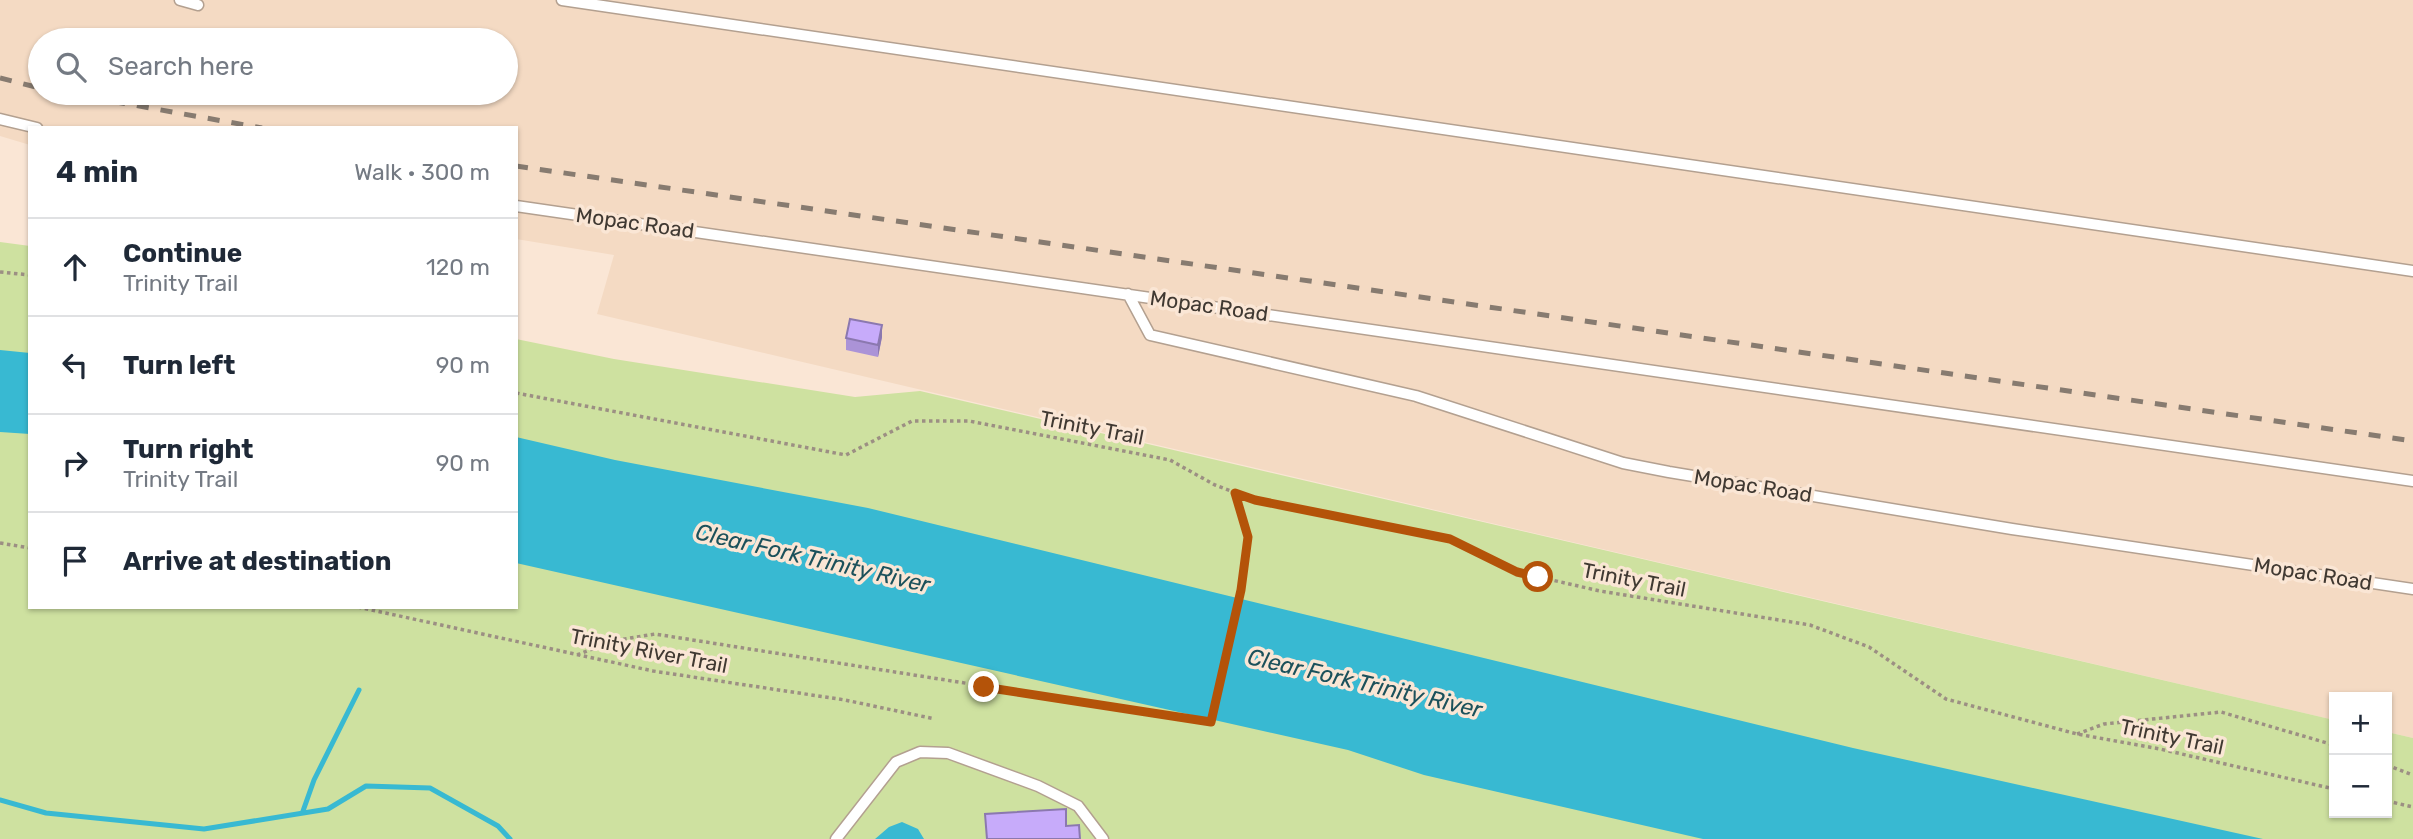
<!DOCTYPE html>
<html lang="en">
<head>
<meta charset="utf-8">
<style>
	:root { --surface:#fff; --page:#f6f6f7; --text:#1f2937; --muted:#747a83; --line:#e0e1e3 }
	body { margin:0; font-family:Rubik,sans-serif; background:var(--page); color:var(--text) }
	.controls { position:absolute; right:21px; bottom:21px; display:grid; overflow:hidden; border-radius:0px; box-shadow:0 2px 5px #0004 }
	.controls button { width:63px; height:63px; display:grid; place-items:center; padding:0; border:0; border-bottom:2px solid var(--line); background:var(--surface); color:var(--text); font:35px sans-serif }
	.stop { position:absolute; width:21px; height:21px; margin:-16px; border:5px solid #b45309; border-radius:50%; background:#fff }
	.stop.end { background:#b45309; border-color:#fff; box-shadow:0 2px 7px #0008 }
	.list { margin:0; padding:0; list-style:none }
	h2 { display:flex; justify-content:space-between; align-items:center; height:91px; margin:0; padding:0 28px; font-size:30px }
	h2 small { font-size:23px; font-weight:400; color:var(--muted) }
	.list li { display:grid; grid-template-columns:46px 1fr auto; gap:21px; align-items:center; box-sizing:border-box; height:98px; padding:0 28px; border-top:2px solid var(--line) }
	.list b { display:block; font-size:26px; white-space:nowrap }
	.list p { margin:0; font-size:23px; white-space:nowrap; color:var(--muted) }
	.list em { font-size:23px; font-style:normal; color:var(--muted) }
	.icon { flex:none; width:38px; height:38px; fill:none; stroke:currentColor; stroke-width:2; stroke-linecap:round; stroke-linejoin:round }
	.map { position:relative; flex:none; width:2413px; height:839px; overflow:hidden }
	.search { position:absolute; background:var(--surface); box-shadow:0 2px 5px #0004; left:28px; top:28px; width:490px; height:77px; display:flex; align-items:center; gap:18px; box-sizing:border-box; padding:0 24px; border-radius:38px; color:var(--muted); font-size:26px }
	.panel { position:absolute; background:var(--surface); box-shadow:0 2px 5px #0004; left:28px; top:126px; width:490px; height:483px; border-radius:0px }
	.map>svg:first-child { display:block }
</style>
</head>
<body>
<div class="map">
<svg width="2413" height="839" viewBox="0 0 2413 839">
	<rect width="100%" height="100%" fill="#fae6d5"/>
	<path fill="#f4dac3" fill-rule="evenodd" d="M0,0h2413v738l-26,-6v-35h-53v23l-1737,-406 17,-59 -98,-16v-111h-486v17l-30,-9zM40,40h466v53h-466z"/>
	<path fill="#cee1a0" d="M0,242l30,4v361h486v-268l98,20 241,38 65,-6 1414,329v93h53v-81l26,6v101h-2413z"/>
	<path fill="#38b9d2" d="M0,350l30,3v81l-30,-2z
		M516,437l99,23 253,48 985,240 410,91h-560l-279,-64 -76,-25 -832,-187z
		M902,822l16,7 6,10h-49l14,-12z"/>
	<g fill="none" stroke-linecap="round" stroke-linejoin="round">
		<path stroke="#38b9d2" stroke-width="5" d="M0,800l46,13 158,16 124,-20 38,-23 64,2 68,38 12,13
			M303,811l11,-31 45,-90"/>
		<g stroke="#b3a090" stroke-width="13">
			<path id="service" d="M180,0l18,5
				M562,0l1851,271
				M0,119l37,9
				M516,206l1897,275
				M1128,294l22,41 266,61 207,67 46,9 343,57 401,60
				M836,839l60,-77 24,-10 28,1 90,33 40,20 25,33"/>
		</g>
		<path stroke="#9c8f83" stroke-width="3.5" stroke-dasharray="3.5 3.5" stroke-linecap="butt" d="M0,272l30,3
			M516,393l330,62 66,-34h57l201,39 45,25 40,15 195,39 67,33 83,19 210,34 59,22 77,52 131,35 83,15 174,40
			M0,543l30,5
			M358,607l295,64 192,29 90,19
			M577,655l35,-14 43,-7 556,88 30,-132 7,-53 -13,-44
			M2077,734l27,-10 117,-12 113,33
			M2387,765l26,10
			M2387,801l26,6"/>
		<use href="#service" stroke="#fff" stroke-width="10"/>
		<path stroke="#877b70" stroke-width="5" stroke-dasharray="12 12" stroke-linecap="butt" d="M0,78l40,10
			M66,93l196,35
			M516,166l1897,275"/>
	</g>
	<path fill="#ab93d7" d="M882,337l-4,20 -32,-7v-12z"/>
	<path fill="#8b78af" d="M882,325v12l-4,20v-12z"/>
	<path fill="#c7abfa" stroke="#8b78af" stroke-width="2" d="M850,319l32,6 -4,20 -32,-7z
		M1066,809v17l13,-1 1,14h-93l-2,-25z"/>
	<g fill="none" stroke-linecap="round" stroke-linejoin="round">
		<path stroke="#b45309" stroke-width="9" d="M984,687l227,35 30,-132 7,-53 -13,-44 20,7 195,39 67,33 21,5"/>
	</g>
	<g text-anchor="middle" stroke-width="7" stroke-linejoin="round" paint-order="stroke">
		<g font-size="21" fill="#403932" stroke="#fae6d5">
			<text transform="translate(635 223) rotate(8)" y="7">Mopac Road</text>
			<text transform="translate(1209 306) rotate(8)" y="7">Mopac Road</text>
			<text transform="translate(1092 428) rotate(11)" y="7">Trinity Trail</text>
			<text transform="translate(1753 486) rotate(9)" y="7">Mopac Road</text>
			<text transform="translate(2313 574) rotate(9)" y="7">Mopac Road</text>
			<text transform="translate(1634 580) rotate(11)" y="7">Trinity Trail</text>
			<text transform="translate(649 651) rotate(11)" y="7">Trinity River Trail</text>
			<text transform="translate(2172 737) rotate(12)" y="7">Trinity Trail</text>
		</g>
		<g font-size="23" font-style="italic" fill="#1c515b" stroke="#fae6d5">
			<text transform="translate(813 558) rotate(13)" y="8">Clear Fork Trinity River</text>
			<text transform="translate(1365 683) rotate(13)" y="8">Clear Fork Trinity River</text>
		</g>
	</g>
</svg>
<div class="controls">
<button>+</button>
<button>−</button>
</div>
<div class="stop" style="left:1538px;top:577px"></div>
<div class="stop end" style="left:984px;top:687px"></div>
<div class="search"><svg class="icon" aria-label="search" viewBox="0 0 24 24"><circle cx="10" cy="10" r="6"/><path d="M15 15l6 6"/></svg>Search here</div>
<section class="panel">
<h2>4 min<small>Walk · 300 m</small></h2>
<ul class="list">
<li><svg class="icon" aria-label="ahead" viewBox="0 0 24 24"><path d="M12 20V5M6 11l6-6 6 6"/></svg><div><b>Continue</b><p>Trinity Trail</p></div><em>120 m</em></li>
<li><svg class="icon" aria-label="left" viewBox="0 0 24 24"><path d="M17 20v-9H6M10 6l-5 5 5 5"/></svg><div><b>Turn left</b></div><em>90 m</em></li>
<li><svg class="icon" aria-label="right" viewBox="0 0 24 24"><path d="M7 20v-9h11M14 6l5 5-5 5"/></svg><div><b>Turn right</b><p>Trinity Trail</p></div><em>90 m</em></li>
<li><svg class="icon" aria-label="arrive" viewBox="0 0 24 24"><path d="M6 21V4h12l-3 4 3 4H6"/></svg><div><b>Arrive at destination</b></div></li>
</ul>
</section>
</div>
</body>
</html>
